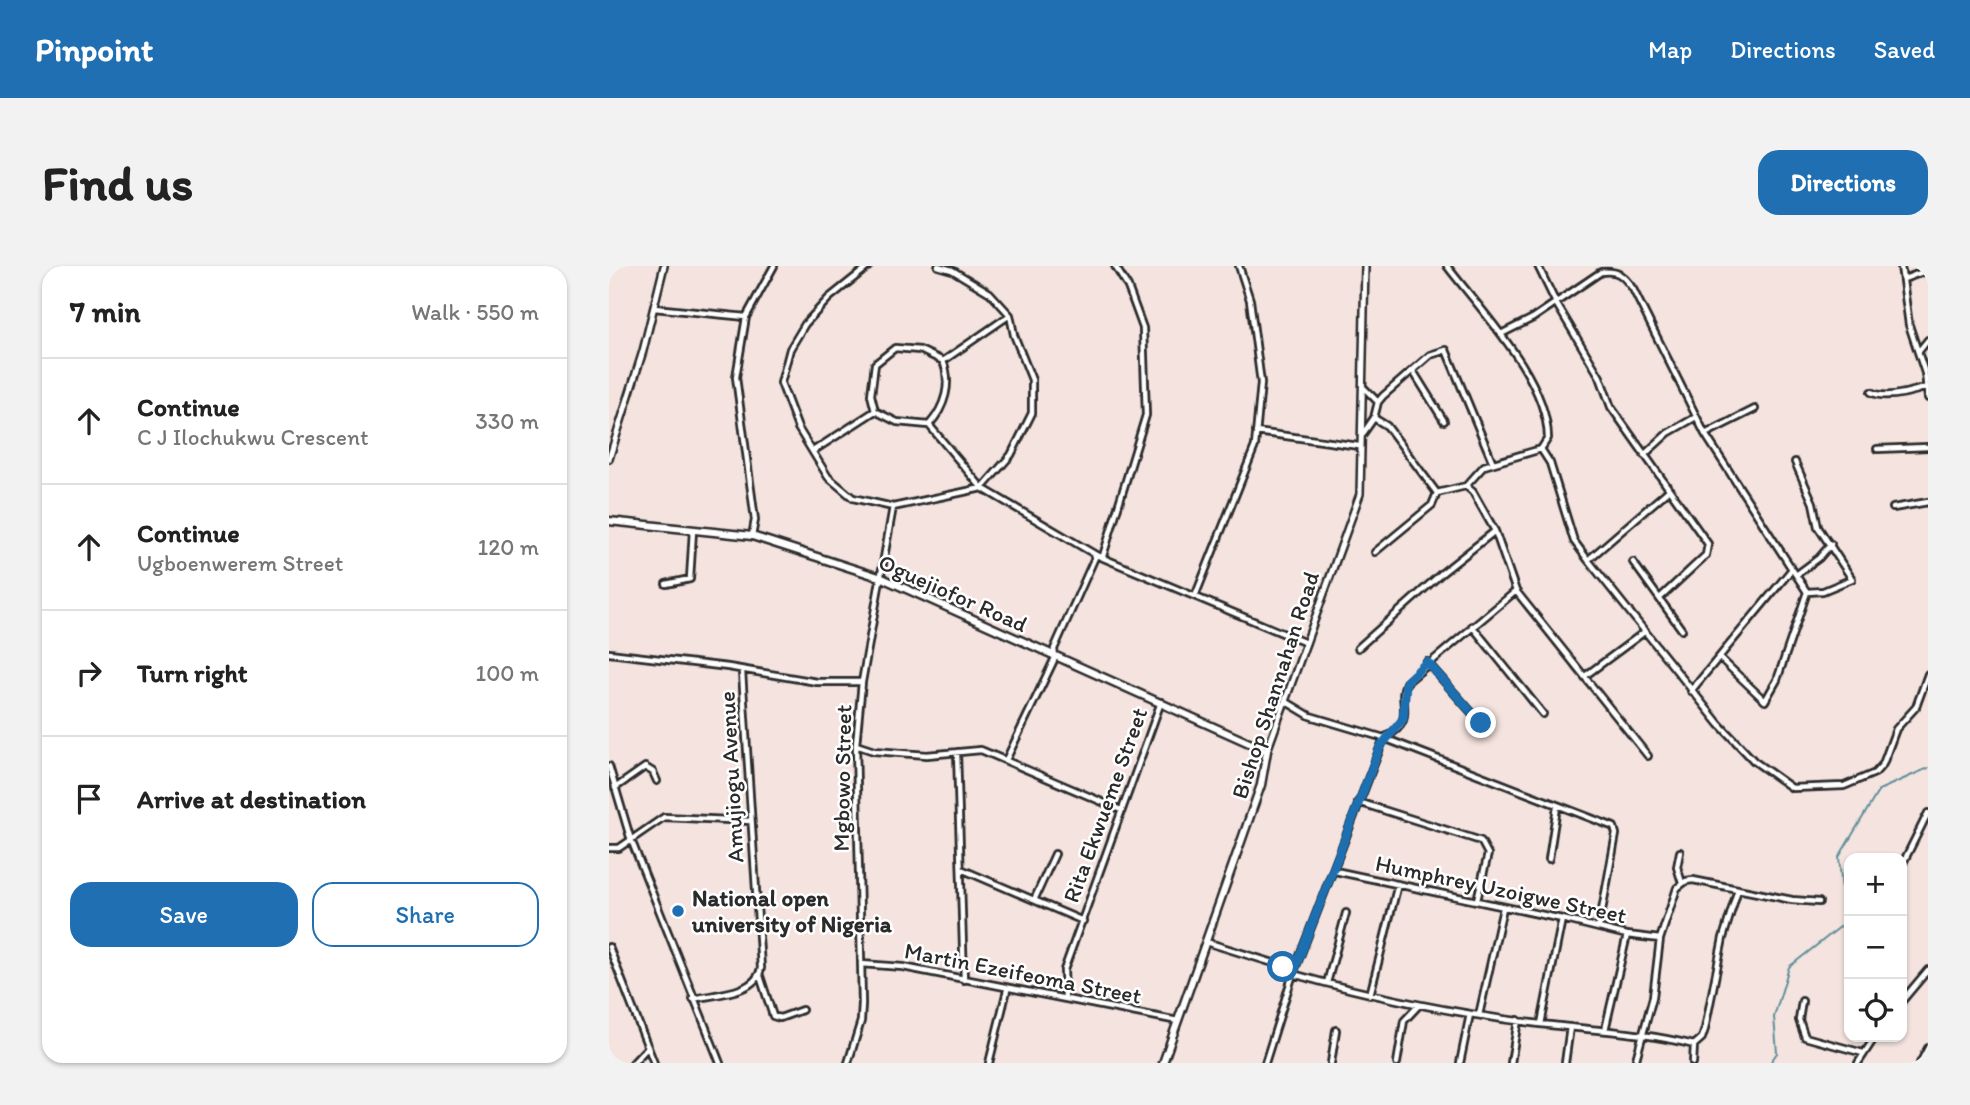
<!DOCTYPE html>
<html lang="en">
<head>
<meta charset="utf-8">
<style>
	:root { --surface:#fff; --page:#f2f2f2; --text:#222; --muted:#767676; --line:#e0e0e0; --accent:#1f6fb2 }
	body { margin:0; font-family:Itim,sans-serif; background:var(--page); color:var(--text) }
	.controls { position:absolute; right:21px; bottom:21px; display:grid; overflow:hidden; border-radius:14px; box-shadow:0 2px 5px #0004 }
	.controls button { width:63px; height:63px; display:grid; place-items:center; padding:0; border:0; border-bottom:2px solid var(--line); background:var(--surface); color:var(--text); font:35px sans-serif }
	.stop { position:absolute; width:21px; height:21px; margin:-16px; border:5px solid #1f6fb2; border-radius:50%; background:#fff }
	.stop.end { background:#1f6fb2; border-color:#fff; box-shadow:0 2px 7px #0008 }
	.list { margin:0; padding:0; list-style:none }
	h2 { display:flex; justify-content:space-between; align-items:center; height:91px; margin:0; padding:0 28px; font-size:30px }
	h2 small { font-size:23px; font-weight:400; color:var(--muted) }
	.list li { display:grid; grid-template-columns:46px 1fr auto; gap:21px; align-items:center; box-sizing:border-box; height:126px; padding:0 28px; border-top:2px solid var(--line) }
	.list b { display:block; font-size:26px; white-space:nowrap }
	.list p { margin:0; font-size:23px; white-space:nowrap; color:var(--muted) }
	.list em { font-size:23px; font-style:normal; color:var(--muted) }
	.actions { display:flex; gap:14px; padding:21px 28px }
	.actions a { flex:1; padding:16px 0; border:2px solid var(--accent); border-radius:21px; text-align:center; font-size:24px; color:var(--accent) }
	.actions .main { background:var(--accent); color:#fff }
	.icon { flex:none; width:38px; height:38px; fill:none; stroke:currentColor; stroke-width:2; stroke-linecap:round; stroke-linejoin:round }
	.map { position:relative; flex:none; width:1319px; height:797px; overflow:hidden; border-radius:21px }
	header { display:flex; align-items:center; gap:42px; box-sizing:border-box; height:98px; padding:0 35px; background:var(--accent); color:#fff }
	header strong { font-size:33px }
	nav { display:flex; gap:38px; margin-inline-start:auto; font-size:24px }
	.intro { display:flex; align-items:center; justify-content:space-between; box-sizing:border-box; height:168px; padding:0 42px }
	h1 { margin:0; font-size:49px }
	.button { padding:18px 32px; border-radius:21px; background:var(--accent); color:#fff; font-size:24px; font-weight:700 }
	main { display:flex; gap:42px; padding:0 42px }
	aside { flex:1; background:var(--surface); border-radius:21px; box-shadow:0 2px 5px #0004 }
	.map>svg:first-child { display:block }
</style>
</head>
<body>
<header>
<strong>Pinpoint</strong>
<nav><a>Map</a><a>Directions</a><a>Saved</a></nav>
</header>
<div class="intro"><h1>Find us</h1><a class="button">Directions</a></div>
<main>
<aside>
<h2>7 min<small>Walk · 550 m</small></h2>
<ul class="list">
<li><svg class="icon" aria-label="ahead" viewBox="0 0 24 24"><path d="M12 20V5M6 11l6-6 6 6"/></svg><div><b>Continue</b><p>C J Ilochukwu Crescent</p></div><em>330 m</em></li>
<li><svg class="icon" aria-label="ahead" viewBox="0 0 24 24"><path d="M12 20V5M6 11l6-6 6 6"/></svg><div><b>Continue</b><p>Ugboenwerem Street</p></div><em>120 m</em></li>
<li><svg class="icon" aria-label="right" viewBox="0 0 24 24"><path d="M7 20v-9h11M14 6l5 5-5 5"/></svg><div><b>Turn right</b></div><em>100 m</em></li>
<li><svg class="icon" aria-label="arrive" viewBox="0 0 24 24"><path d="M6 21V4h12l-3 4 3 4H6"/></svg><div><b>Arrive at destination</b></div></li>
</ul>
<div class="actions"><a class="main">Save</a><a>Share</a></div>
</aside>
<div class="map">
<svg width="1319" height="797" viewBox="0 0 1319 797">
	<rect width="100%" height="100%" fill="#f4e3df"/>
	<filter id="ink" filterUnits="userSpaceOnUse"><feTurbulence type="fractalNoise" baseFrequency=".0143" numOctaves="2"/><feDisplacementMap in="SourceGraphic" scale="14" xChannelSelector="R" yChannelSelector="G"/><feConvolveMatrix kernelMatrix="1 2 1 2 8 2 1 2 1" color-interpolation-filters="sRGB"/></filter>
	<g filter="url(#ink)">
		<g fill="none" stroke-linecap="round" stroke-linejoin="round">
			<path stroke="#608f99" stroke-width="2" d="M1161,797l7,-10 -3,-36 15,-50 56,-44 -6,-66 40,-67 49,-22"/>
			<g stroke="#2b2b2b" stroke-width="10">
				<path id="minor" d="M260,0l-40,32 -24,26 -15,25 -9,34 17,45 30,49 25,21 40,9 89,-19 29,-33 21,-42v-33l-18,-45 -4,-20 -20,-22 -38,-23 -14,-4
					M929,0l18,37 44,74 11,30 97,137 -2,11 -45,42
					M1292,0l8,59 16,48 3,25
					M1295,13l24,-9
					M45,42l92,9
					M892,68l32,-16 68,-46c17,-2 22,3 32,17l72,145 87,135 -101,122
					M1310,85l9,-11
					M334,95l67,-46
					M804,105l31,50
					M754,121l15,15
					M1262,126c14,8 41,0 56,-5
					M266,145l-4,-16 4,-31 20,-16 25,2 23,11c9,23 2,46 -14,64
					M765,152l13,8 50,67
					M647,166l103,14
					M1096,168l50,-25
					M753,169l12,-17 4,-16 5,-6 47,-41 16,-5 47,113
					M932,183l9,14 24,78 14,19 131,164 35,37 38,27 52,-2 31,-13 8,-9 13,-35 20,-22 12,-33
					M1268,183l51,-2
					M204,185l62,-40 22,11 32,3 53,63 114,67 210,88
					M1035,189l24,-22 28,-16
					M1186,196l18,41 5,24 34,52 -29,12 -16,1
					M857,220l7,6 22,39 21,60 132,165
					M828,227l29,-7 18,-20 57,-17 7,-11c-1,-60 -66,-126 -101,-172
					M1284,242l35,-6
					M143,270l3,-16 -19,-143 10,-60 28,-51
					M766,286l57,-47 5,-12
					M494,290l43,-141 -3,-87 -15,-41 -13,-21
					M979,294l81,-70
					M1024,296l49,68
					M1187,309l23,-17 12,-14
					M57,318l24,-5 3,-49
					M587,328l59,-148 6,-63 -11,-83 -11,-34
					M863,360l71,88
					M749,382l84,-75 53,-42
					M0,387l119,14 89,15h45
					M1111,392l45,43 12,-21 30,-88 -15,-23
					M818,396l54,61
					M976,410l58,-43
					M676,435l25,15 74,22 230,89 2,7 -17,93
					M775,472c35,-18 12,-34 22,-55l110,-92
					M247,479l18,6 53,4 54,-5 140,60
					M348,486l7,228
					M397,494l49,-102 -1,-9 42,-94
					M0,500l21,71 90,226
					M6,522l30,-21 8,5 4,9
					M749,536l123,39 7,13 -11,46
					M0,582h10l45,-31 87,4
					M1071,586l-3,15 5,16
					M940,593l8,-52
					M1293,599l26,-52
					M352,603l122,52
					M726,605l227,48 65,16 33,4
					M426,632l20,-44
					M597,676l77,24 10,8c81,23 164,40 247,50 52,6 104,8 154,21
					M0,681l45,116
					M252,698l42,3 275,54
					M151,710l13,40 7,2 22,-8
					M718,717l19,-70
					M761,729l28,-111
					M456,732l-1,-28 97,-268
					M84,733c22,-5 63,-5 68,-31l-19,-296
					M1193,735l-3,19 6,17 58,16
					M1293,735l26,-31
					M870,749l24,-107
					M932,758l21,-105
					M996,764l22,-95
					M1085,779l8,-7 3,-9 18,-91 15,-49
					M24,797l15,-16
					M239,797l13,-42 1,-18 -6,-258 6,-63 31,-175
					M380,797l18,-73
					M656,797l28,-89 91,-236
					M722,797l5,-33
					M788,797l7,-42 15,-16
					M851,797l10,-49
					M902,797l7,-43
					M956,797l5,-36
					M1026,797l18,-66 7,-58 17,-51 9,-7 7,-1 99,20 27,2
					M1084,797l1,-18
					M1249,797l17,-26
					M1311,797l8,-15"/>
			</g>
			<g stroke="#2b2b2b" stroke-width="10">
				<path id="tertiary" d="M0,193l34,-108 21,-85
					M658,485l93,-257 5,-228"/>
			</g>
			<g stroke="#2b2b2b" stroke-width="11">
				<path id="secondary" d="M0,255l143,15 130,42 385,173 -6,34 -98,278"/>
			</g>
			<use href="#minor" stroke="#fff" stroke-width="4.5"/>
			<use href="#tertiary" stroke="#fff" stroke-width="5"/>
			<use href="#secondary" stroke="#fff" stroke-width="6"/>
		</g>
	</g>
	<g fill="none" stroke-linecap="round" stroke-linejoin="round" filter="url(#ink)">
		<path stroke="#1f6fb2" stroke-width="9" d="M674,701l10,7 87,-227 23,-28 3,-37 21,-20 54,61"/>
	</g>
	<circle fill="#1f6fb2" stroke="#fff" stroke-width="2.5" cx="69" cy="645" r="7"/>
	<g text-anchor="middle" stroke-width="5" stroke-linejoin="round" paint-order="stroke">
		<g font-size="23" fill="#2b2b2b" stroke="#fff">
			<text transform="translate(344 327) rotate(24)" y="8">Oguejiofor Road</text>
			<text transform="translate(666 419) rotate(-72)" y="8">Bishop Shannahan Road</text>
			<text transform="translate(122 511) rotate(-93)" y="8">Amujiogu Avenue</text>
			<text transform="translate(233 512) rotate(-89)" y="8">Mgbowo Street</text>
			<text transform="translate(496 539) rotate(-70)" y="8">Rita Ekwueme Street</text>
			<text transform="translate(892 623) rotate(12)" y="8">Humphrey Uzoigwe Street</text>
			<text transform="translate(414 707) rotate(11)" y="8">Martin Ezeifeoma Street</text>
		</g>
		<g font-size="23" font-weight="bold" fill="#2b2b2b" stroke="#fff" text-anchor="start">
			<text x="83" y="640">National open<tspan x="83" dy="26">university of Nigeria</tspan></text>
		</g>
	</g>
</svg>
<div class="controls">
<button>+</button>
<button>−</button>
<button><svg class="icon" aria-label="locate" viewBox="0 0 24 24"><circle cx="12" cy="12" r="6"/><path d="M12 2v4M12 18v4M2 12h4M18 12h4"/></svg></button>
</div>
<div class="stop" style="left:674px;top:701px"></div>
<div class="stop end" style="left:872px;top:457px"></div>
</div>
</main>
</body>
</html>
